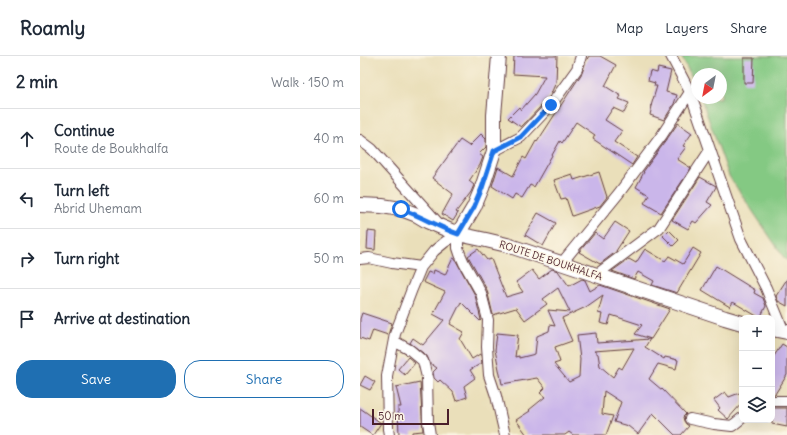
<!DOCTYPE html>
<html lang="en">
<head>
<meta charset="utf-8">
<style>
	:root { --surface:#fff; --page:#f2f2f3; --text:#1f2937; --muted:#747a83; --line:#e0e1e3; --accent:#1f6fb2 }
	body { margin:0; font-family:Delius,sans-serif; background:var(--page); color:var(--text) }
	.controls { position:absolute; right:12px; bottom:12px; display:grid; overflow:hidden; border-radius:8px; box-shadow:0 4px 16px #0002 }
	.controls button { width:36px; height:36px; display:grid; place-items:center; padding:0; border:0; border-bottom:1px solid var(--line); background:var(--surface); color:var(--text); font:20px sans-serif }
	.compass { position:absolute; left:331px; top:12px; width:36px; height:36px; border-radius:50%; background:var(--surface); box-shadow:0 4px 16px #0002; rotate:212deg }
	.scale { position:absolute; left:12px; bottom:10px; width:77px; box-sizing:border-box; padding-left:4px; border:2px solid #4a1f2b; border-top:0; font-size:11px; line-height:14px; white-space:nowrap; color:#4a1f2b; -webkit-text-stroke:3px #fcf5e5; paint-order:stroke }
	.stop { position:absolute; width:12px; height:12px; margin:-9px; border:3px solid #1a73e8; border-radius:50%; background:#fff }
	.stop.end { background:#1a73e8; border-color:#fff; box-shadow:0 1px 4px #0008 }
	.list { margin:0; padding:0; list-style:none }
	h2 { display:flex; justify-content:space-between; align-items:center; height:52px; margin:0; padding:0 16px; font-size:17px }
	h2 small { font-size:13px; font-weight:400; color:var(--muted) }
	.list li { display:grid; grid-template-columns:26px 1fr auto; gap:12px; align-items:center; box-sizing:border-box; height:60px; padding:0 16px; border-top:1px solid var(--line) }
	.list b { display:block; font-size:15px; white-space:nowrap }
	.list p { margin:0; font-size:13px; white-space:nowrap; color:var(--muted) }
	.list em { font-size:13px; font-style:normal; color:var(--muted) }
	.actions { display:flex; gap:8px; padding:12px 16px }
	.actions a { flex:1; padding:9px 0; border:1px solid var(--accent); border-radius:16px; text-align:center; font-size:14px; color:var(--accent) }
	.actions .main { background:var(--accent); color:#fff }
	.icon { flex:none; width:22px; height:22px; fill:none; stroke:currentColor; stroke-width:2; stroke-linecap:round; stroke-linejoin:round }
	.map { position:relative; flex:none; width:427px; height:379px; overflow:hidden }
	header { display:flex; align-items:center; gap:24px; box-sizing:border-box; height:56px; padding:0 20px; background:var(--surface); border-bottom:1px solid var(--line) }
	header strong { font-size:19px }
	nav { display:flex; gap:22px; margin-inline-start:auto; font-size:14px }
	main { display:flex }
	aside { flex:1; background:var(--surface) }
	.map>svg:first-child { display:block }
</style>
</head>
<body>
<header>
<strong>Roamly</strong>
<nav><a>Map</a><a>Layers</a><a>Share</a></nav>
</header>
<main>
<aside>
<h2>2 min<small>Walk · 150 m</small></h2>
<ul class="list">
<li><svg class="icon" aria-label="ahead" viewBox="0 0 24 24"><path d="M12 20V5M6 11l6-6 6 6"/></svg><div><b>Continue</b><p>Route de Boukhalfa</p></div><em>40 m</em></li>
<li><svg class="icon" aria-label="left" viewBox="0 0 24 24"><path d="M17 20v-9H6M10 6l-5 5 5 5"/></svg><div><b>Turn left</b><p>Abrid Uhemam</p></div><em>60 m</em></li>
<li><svg class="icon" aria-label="right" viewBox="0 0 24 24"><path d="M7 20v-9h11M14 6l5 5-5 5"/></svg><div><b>Turn right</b></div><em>50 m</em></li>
<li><svg class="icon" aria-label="arrive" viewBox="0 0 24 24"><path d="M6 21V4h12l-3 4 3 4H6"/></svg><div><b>Arrive at destination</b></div></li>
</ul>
<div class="actions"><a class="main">Save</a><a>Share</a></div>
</aside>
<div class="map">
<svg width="427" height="379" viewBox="0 0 427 379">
	<rect width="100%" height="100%" fill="#fcf5e5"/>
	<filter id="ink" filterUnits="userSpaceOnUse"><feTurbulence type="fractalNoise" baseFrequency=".025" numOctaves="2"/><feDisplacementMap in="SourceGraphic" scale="8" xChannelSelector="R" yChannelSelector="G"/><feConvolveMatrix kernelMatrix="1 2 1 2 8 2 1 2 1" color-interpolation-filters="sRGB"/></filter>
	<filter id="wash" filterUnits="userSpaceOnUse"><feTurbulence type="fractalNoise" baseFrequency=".012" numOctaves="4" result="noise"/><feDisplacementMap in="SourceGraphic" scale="16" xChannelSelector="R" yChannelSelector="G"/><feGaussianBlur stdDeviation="0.9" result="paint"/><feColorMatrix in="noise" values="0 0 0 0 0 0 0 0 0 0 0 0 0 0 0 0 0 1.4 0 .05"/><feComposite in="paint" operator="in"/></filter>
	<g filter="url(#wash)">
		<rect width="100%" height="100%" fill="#eadfba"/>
		<path fill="#84c983" stroke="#677457" d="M321,0h106v205l-2,-2 -56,-83 -28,-78h20v-24h-24v13z"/>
		<g id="blocks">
			<path fill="#cab6ea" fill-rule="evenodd" d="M154,0h43l-1,26 -6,14 -4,5 -25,26 -13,-9 11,-11 2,3 14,-16 10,-18 -32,-2z
				M229,0h11l16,9 -11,21 16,10 -2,3 10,4 -5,10 -11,-5 -8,12 17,11 -8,11 23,15 -5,8 -39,-26 2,-4 -19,-13 -14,21 -2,-2 -26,46 -4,-2 -8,13 -7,-4 -3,5 -20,-13 6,-19 15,9 10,-19 3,2 10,-18 1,1 45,-69 4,-12z
				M384,2h10l-1,25h-9z
				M298,12l13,3 -5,21 11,3 -3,9 -10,16 -14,-5 2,-9h-1l6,-20h-3l1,-3 -7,-2 2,-10 7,2z
				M318,67l14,10 -9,13 3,1 -9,12 14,9 -30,45 -17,-10 5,-8 -13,-8 8,-15h-1l24,-33z
				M121,78l5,5v8l-7,7 4,3 -3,8 -11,16 5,4 -3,7 -15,20 2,1 -5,8 -11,-7 11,-20 -21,-16 28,-38 9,6z
				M239,116l8,25 -7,9 -28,10 -6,-18 -5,1 -7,-19 18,-6 2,6z
				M340,121l16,9v1l-9,15 5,3 -16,18 -3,-2 -5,8 -16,-9z
				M178,157l18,10 -13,23 -18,-11z
				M255,166l14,9 -13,20h1l-17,13 -21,-12 16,-19 8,6z
				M309,174l10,10 -6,6 -10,-10z
				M8,175l8,1 -1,18 -8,-1z
				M333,192l8,5 -24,40 -25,-8 2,-4 -16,-9 -4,7 -22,-8 17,-12 7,4 9,-14 20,12 4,-5 14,8z
				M118,193l9,11 4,-1 15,38 17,-5 -7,-10 16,-12 7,9 13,-10 6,2 11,15 13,-7 3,1 5,11 10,-6 70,24 -19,30 -16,-5 7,-9 -31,-10 -3,10 -8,-2 2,-9 -4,-1 5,-18 -17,12 -24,11 10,23 -17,6 5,15 -6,2 15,18 10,-5 1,-18 -3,-24 19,-2 1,10 53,-4 -5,8 19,12 1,-2 13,3 -2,9 -18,-5 -9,15 13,11v-1l24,25 -3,3 1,4 2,3 3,2 -8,9h-6l-22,-22 -15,21 -10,-8 -14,-4 7,-20 -17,-11 -2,23 11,2 -7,19h-33l-4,-3 -4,3h-38l-11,-15 14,-9 -1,-1 16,-13 -5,-4 5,-5 -8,-10 -35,6 -7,-34 2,-17 21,2 -3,22 4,-1v2l16,-4 2,-18 12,-5 1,-6 5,1 -7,-16 22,2 -12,-24 -15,11 4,5 -22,16 -9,-12 -23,7 -6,-25 -19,-34zM274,292l-12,21 -3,-2 -6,10 -13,-11 -2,-12 -4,-3z
				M93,202l2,1 20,36 6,25 -1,1 -19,-19 -11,22 14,8 -4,7 12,20 8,-5 1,2 1,7 -12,7 5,8 -11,8 3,11 -11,4 -3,-9 -13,-12 -2,2 -4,-4 -1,-6 4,-4 -7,-5 -3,-7 -17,-13 3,-5 10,7 21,-25 -11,-6 12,-22 -22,-10 5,-10 5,2 1,-4 11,5z
				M356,210l39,24 -1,3 9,5 3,8 -6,12 -27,-16 -3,5 -28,-17z
				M427,223v27l-9,-5 -2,-5z
				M2,257l30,10 -4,12 -15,-5 -4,11 -9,-3v-19z
				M422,288l5,3v28l-12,19h-3v-35z
				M48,301l7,6 -10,12 -7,-6z
				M5,320l10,6 -5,8 -10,-5z
				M60,326l3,49 -11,1v3h-13l-1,-28h3l-5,-20z
				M365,336l4,5 13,-5v11l-14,16 -10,-9 2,-2 -6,-8z
				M0,352l21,15 -8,12h-1l-12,-8z
				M412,352h15v19l-15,-3z"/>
		</g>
	</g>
	<g filter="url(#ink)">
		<use href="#blocks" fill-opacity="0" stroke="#623c40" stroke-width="1"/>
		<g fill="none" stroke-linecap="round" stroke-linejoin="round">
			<g stroke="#623c40" stroke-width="12">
				<path id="street" d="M311,0l19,36 51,147 25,49 18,44
					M0,84l12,9 68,76
					M134,95l27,-14 30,-32 26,-36 4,-13
					M0,203l9,-1 23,5 29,4
					M201,208l58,-71 43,-58 28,-43
					M236,219l63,-47 51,-78
					M34,285l16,9 13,11 4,16 1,45 2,13
					M412,345h15
					M330,363l24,5 18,2 10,-8
					M29,379l-1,-6 -1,-53 8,-42 17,-45 9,-22 13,-16 11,-9 13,-8v14l2,6 4,9 17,30 7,27 -1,27 2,28 7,21 9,39"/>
			</g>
			<g stroke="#623c40" stroke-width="16">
				<path id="secondary" d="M0,149l22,1 19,3 16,6 10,6 31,13 28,6 21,5 218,73 17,5
					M98,178l16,-27 8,-19 12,-37v-36l5,-59
					M412,273l15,3"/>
			</g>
			<use href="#street" stroke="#fff" stroke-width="10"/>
			<use href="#secondary" stroke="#fff" stroke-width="14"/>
		</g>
	</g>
	<g fill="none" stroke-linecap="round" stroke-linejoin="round" filter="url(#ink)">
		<path stroke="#1a73e8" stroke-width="5" d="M41,153c20,7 37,18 57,25l16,-27 8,-19 12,-37 27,-14 30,-32"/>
	</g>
	<g text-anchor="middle" stroke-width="3" stroke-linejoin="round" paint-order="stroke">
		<g font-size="10" fill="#4a1f2b" stroke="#fcf5e5">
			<text transform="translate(191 204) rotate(18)" y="4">ROUTE DE BOUKHALFA</text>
		</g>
	</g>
</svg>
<div class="controls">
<button>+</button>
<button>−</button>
<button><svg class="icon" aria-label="layers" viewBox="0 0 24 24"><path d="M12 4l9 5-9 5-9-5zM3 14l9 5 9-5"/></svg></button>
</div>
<svg class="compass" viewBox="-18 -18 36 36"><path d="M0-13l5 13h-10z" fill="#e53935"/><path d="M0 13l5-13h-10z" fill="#747a83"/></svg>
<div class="scale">50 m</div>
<div class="stop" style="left:41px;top:153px"></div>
<div class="stop end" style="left:191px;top:49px"></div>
</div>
</main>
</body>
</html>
